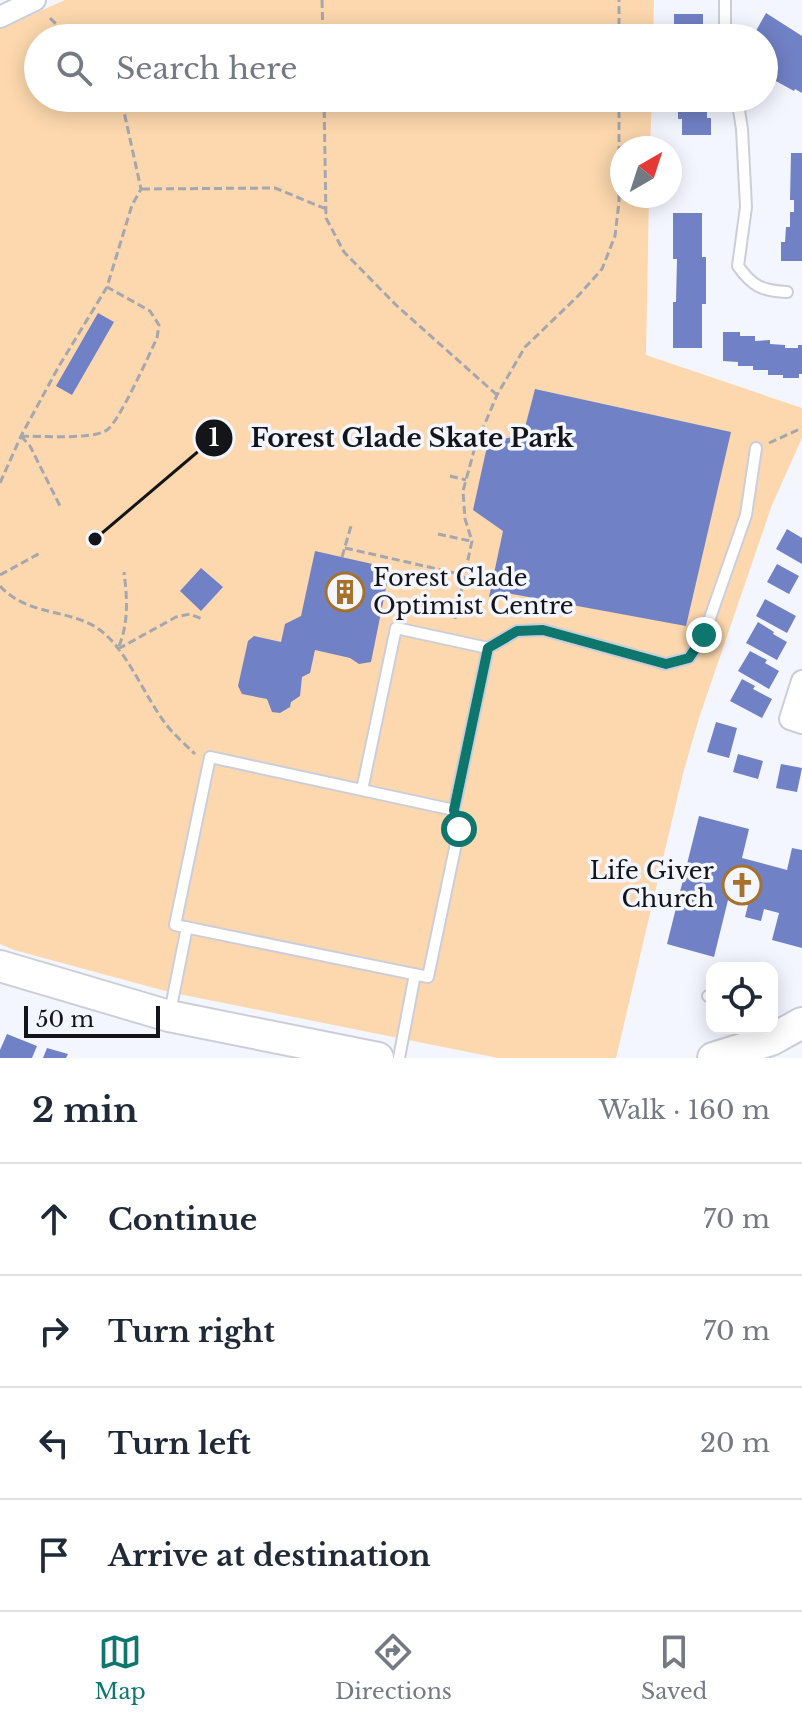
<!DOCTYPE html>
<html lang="en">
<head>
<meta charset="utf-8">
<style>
	:root { --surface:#fff; --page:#f6f6f7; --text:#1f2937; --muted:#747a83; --line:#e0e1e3; --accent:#0f766e }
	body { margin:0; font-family:"Libre Baskerville",serif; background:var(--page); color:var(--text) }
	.controls { position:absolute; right:24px; bottom:24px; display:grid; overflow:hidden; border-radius:16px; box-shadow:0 4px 20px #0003 }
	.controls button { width:72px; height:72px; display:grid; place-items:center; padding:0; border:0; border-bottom:2px solid var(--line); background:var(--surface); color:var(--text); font:40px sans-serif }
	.compass { position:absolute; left:610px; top:136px; width:72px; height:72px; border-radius:50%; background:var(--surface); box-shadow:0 4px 20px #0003; rotate:39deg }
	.scale { position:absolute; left:24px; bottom:20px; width:136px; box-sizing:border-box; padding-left:8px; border:4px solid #141518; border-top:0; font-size:22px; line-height:28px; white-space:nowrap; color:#141518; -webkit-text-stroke:6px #f4f6ff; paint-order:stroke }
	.stop { position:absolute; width:24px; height:24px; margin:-18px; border:6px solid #0f766e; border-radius:50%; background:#fff }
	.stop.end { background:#0f766e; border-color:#fff; box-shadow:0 2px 8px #0008 }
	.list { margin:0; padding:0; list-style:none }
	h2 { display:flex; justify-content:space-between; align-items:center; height:104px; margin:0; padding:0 32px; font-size:34px }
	h2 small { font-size:26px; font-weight:400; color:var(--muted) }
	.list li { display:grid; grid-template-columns:52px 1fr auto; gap:24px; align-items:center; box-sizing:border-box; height:112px; padding:0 32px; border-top:2px solid var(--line) }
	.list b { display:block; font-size:30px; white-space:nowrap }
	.list em { font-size:26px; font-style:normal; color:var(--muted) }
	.icon { flex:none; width:44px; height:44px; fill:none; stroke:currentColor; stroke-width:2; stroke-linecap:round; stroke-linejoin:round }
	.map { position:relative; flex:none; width:802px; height:1058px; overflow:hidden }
	.search { position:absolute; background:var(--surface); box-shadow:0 4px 20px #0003; left:24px; right:24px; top:24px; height:88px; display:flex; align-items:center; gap:20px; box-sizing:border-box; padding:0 28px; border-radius:44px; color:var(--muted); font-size:30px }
	.sheet { height:552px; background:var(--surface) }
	nav { display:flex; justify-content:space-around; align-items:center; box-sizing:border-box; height:112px; border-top:2px solid var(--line); background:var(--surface); font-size:22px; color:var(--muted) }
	nav a { display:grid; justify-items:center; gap:4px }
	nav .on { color:var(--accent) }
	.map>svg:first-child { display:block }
</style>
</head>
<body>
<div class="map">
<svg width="802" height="1058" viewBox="0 0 802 1058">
	<rect width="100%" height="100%" fill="#f4f6ff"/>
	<path fill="#fdd8ae" d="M65,0h589l-1,38h-615v60h614l-2,50h-28v48h27l-3,159 156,53v30l-30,67 -73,213 -16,56 -67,284h-118l-329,-66 -155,-42 -14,-6v-915z"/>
	<path fill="#7181c5" d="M766,13l36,23v57l-7,-4 -1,2 -20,-11 1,-3 -11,-6v-8l4,-7 -4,-3v-15h-12z
		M674,14h29v24h-29z
		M678,98h29v20h4v17h-29v-16h-4z
		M791,153h11v108h-21v-19h4l1,-15h4v-15h4v-12h-4z
		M673,213h29v44h4v47h-4v44h-29v-46h3l1,-43h-4z
		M98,313l16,9 -42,73 -16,-9z
		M723,332h17v4h15v5l15,-1v4l15,1v3h13v-3h4v29h-3v4h-16v-3h-15v-5h-15v-4h-15v-4l-15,-1z
		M535,389l196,43 -45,194 -180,-33 -2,7 -15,-3 14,-66 -30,-21 15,-68 35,-7z
		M787,529l15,9v26l-26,-15z
		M315,551l75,17 -19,94 -12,2 -9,-6 -35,-8 -5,23 -8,4 -2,19 -9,6 -1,5 -10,6 -8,-1 -5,-13 -25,-5 -4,-8 10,-45 6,-5 27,6 4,-18 16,-8z
		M777,564l22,12 -10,18 -22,-12z
		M201,568l22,19 -22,24 -21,-20z
		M765,599l31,17 -9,17 -31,-17z
		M758,622l16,10 -1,2 14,8 -10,18 -31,-17z
		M750,651l17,9 -2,3 14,8 -10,18 -31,-18z
		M742,679l13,7 -2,3 19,10 -10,19 -32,-17z
		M716,722l21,6 -8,30 -22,-6z
		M738,754l25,7 -5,18 -25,-7z
		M781,764l21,4 -5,24 -21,-4z
		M699,816l50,13 -7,29 45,12 5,-22 10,2v98l-30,-8 7,-27 -15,-4 -3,12 -16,-4 3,-12 -20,-5 -14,57 -47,-13z
		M7,1034l30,12 -5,12h-32v-8z
		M47,1048l21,6 -2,4h-23z"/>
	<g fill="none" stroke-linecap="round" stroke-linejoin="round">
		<g stroke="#cbced9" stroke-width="14">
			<path id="lane" d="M725,0v24l2,14
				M737,98l5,31 4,78 -8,59c14,20 24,25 49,26
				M488,648l29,-17 26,-1 123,34 23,-6 15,-23 42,-120 10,-67
				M210,757l244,53 5,19 -31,148 -253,-52z
				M362,790l34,-162 92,20 -34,162
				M708,996l4,-1
				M170,1012l17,-85
				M399,1058l16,-84"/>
		</g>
		<g stroke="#cbced9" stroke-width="24">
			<path id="street" d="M0,17l35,-17
				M802,681l-12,38 12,4"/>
		</g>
		<g stroke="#cbced9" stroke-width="34">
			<path id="secondary" d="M0,966l169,50 209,42
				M713,1058l58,-18 31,-17"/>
		</g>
		<path stroke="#a5a7ae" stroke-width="3" stroke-dasharray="8 4" stroke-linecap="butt" d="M322,0l1,38
			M50,18l20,20
			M619,38v-38
			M324,98l2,120 18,34 52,53 101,90
			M142,189l133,-1 51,21
			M21,436c18,0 72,4 86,-6 12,-8 42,-75 50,-92l2,-13 -9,-14 -43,-24
			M21,436l9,10 30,60
			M769,443l33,-15
			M450,476l16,4
			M0,483l21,-47 38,-70 48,-79 25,-82 9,-16 -20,-91
			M438,534l32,7
			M345,548l119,27
			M342,557l9,-31
			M0,575l42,-23
			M0,586c30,33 77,21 106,49 23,21 39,61 59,88 8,11 20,21 30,31
			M455,619l17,-78 -7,-22 -2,-28 12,-44 22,-52 28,-48 53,-51 24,-27 13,-33 4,-34v-104
			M119,646c10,-24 8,-49 5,-74
			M118,649l58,-32 14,-3 12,5"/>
		<use href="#lane" stroke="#fff" stroke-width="10"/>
		<use href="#street" stroke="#fff" stroke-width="20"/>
		<use href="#secondary" stroke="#fff" stroke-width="30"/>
	</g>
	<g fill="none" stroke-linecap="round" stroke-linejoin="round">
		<path stroke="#0f766e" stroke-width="10" d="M459,829l-5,-19 34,-162 29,-17 26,-1 123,34 23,-6 15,-23"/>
	</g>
	<defs>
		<g id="building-ring" transform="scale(2)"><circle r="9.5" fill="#f4f6ff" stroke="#a6722b" stroke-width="1.5"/><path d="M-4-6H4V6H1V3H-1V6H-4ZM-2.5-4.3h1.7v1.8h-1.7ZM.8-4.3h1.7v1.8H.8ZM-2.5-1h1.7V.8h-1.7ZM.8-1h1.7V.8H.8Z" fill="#a6722b"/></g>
		<g id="church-ring" transform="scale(2)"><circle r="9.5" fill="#f4f6ff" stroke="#a6722b" stroke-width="1.5"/><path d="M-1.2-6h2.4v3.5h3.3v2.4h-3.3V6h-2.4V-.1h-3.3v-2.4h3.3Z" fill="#a6722b"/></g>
	</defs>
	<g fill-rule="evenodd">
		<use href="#building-ring" x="345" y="592"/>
		<use href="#church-ring" x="742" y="885"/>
	</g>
	<g text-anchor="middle" stroke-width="7" stroke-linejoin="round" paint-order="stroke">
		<g font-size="24" fill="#141518" stroke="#f4f6ff" text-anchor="start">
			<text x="373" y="586">Forest Glade<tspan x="373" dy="28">Optimist Centre</tspan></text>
			<text x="714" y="879" text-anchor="end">Life Giver<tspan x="714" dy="28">Church</tspan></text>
		</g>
	</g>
	<path fill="none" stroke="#141518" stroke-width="3" d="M95 539L214 438"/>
	<g fill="#141518" stroke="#f4f6ff" stroke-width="3">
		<circle cx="95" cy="539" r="8"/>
		<circle cx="214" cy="438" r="20"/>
	</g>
	<g font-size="24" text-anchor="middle" font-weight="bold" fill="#fff">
		<text x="214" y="446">1</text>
	</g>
	<g font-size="26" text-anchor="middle" font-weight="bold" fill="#141518" stroke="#f4f6ff" stroke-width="7" stroke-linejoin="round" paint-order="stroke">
		<text x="412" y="447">Forest Glade Skate Park</text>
	</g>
</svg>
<div class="controls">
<button><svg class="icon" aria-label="locate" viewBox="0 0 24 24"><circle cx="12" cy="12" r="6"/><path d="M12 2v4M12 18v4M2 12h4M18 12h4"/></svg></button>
</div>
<svg class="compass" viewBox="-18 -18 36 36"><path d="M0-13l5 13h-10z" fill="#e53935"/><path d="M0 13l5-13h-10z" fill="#747a83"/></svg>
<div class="scale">50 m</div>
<div class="stop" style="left:459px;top:829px"></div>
<div class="stop end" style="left:704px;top:635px"></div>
<div class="search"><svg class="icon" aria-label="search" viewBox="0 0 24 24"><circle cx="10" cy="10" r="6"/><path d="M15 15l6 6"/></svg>Search here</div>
</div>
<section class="sheet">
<h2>2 min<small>Walk · 160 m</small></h2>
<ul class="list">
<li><svg class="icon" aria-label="ahead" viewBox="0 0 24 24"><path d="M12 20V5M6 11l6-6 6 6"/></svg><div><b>Continue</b></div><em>70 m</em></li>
<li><svg class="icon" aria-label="right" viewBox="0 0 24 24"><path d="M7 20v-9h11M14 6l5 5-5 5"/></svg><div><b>Turn right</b></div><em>70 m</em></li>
<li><svg class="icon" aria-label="left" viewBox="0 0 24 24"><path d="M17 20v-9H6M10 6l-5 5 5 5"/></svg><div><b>Turn left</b></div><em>20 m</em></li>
<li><svg class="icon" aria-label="arrive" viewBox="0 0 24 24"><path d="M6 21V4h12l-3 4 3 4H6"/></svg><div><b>Arrive at destination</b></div></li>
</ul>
</section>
<nav>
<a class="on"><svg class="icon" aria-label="map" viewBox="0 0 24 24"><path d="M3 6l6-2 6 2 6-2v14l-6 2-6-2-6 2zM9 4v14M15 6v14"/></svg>Map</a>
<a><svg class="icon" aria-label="directions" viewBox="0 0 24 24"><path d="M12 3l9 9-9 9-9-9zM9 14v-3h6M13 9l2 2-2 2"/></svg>Directions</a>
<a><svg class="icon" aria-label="saved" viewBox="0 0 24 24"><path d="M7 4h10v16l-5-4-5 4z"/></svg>Saved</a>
</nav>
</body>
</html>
